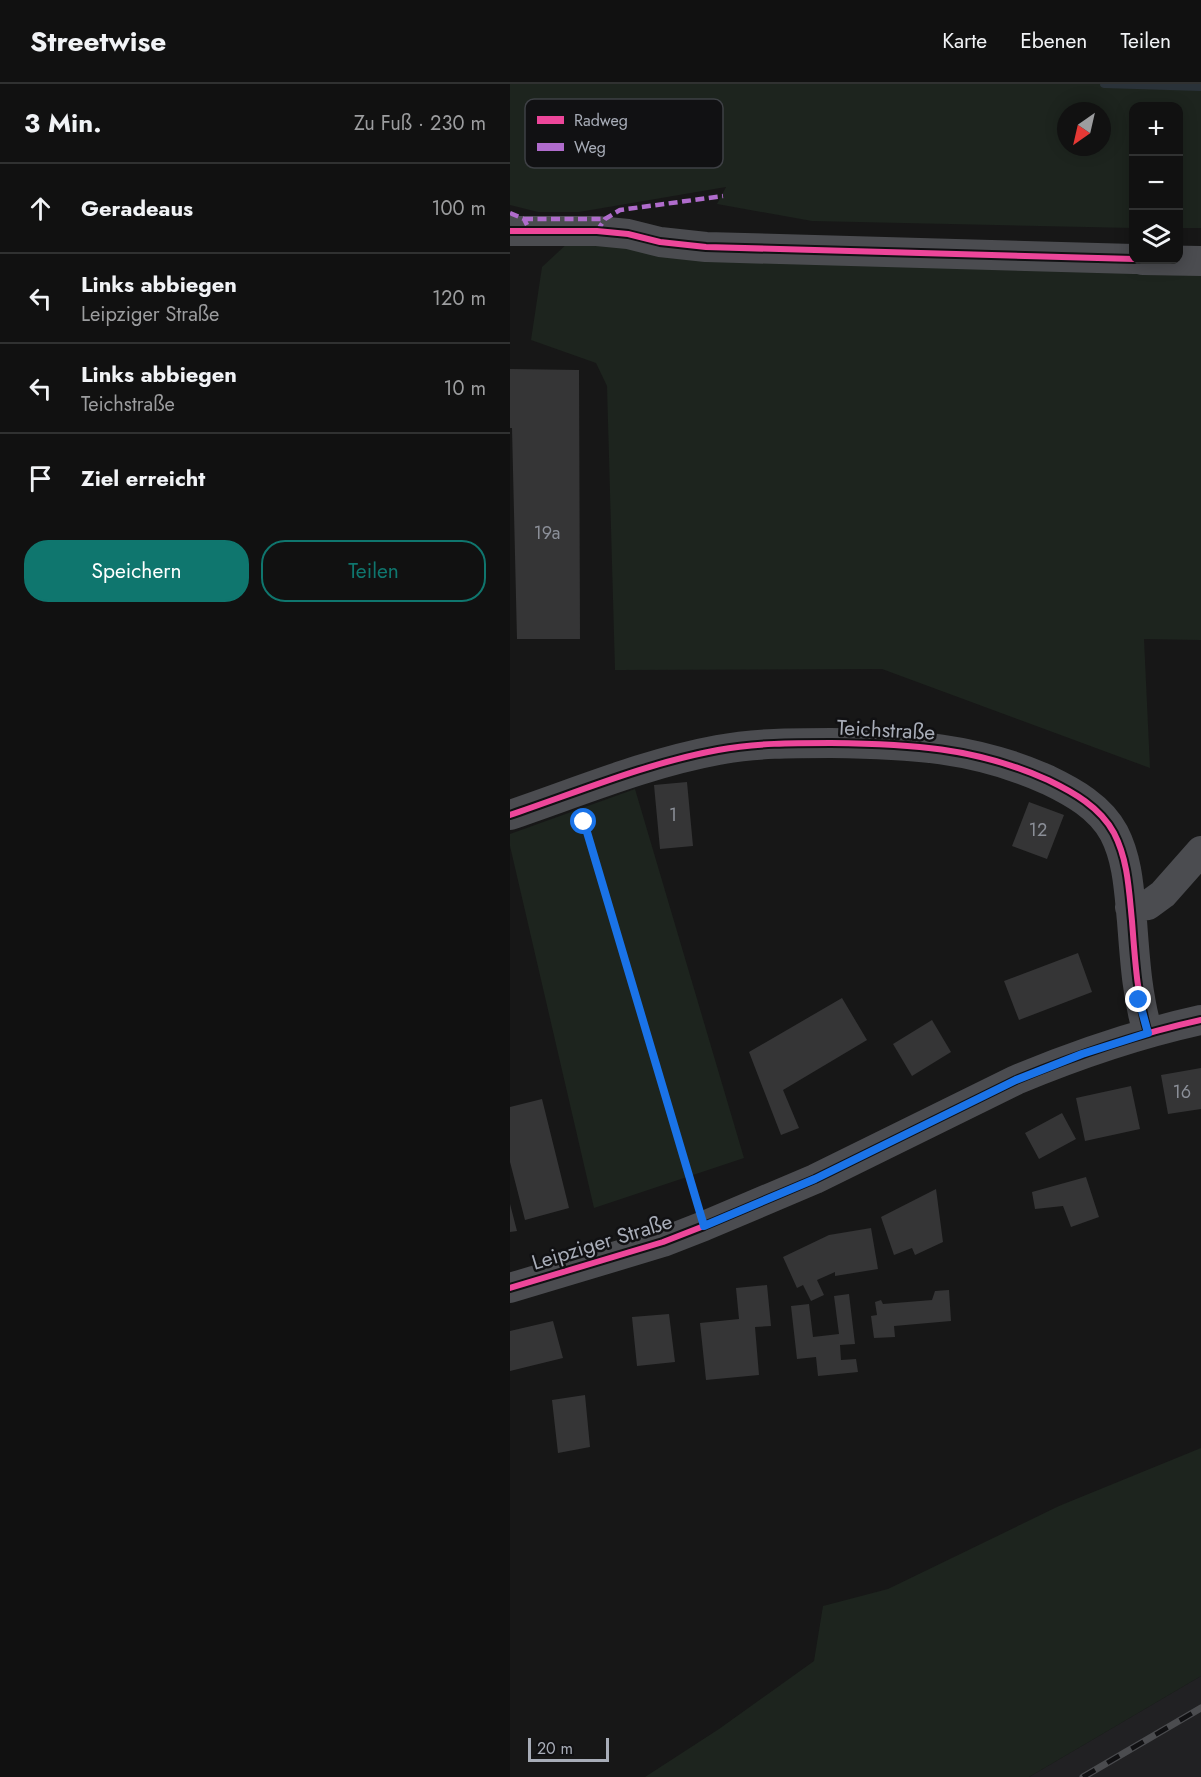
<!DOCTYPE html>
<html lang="de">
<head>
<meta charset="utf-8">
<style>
	:root { --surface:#111; --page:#1a1a1a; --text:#f1f3f6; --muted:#9c9d9f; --line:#303131; --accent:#0f766e }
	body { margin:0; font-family:Jost,sans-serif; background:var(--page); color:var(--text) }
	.controls { position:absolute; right:18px; top:18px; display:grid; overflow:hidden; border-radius:12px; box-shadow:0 3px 15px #0003 }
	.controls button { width:54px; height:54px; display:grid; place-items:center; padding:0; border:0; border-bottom:2px solid var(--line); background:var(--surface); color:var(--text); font:30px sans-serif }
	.compass { position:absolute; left:547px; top:18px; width:54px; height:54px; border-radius:50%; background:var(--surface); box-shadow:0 3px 15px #0003; rotate:214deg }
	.scale { position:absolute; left:18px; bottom:15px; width:81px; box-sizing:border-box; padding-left:6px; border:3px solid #a8adb8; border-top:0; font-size:16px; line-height:21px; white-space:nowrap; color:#a8adb8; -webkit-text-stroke:4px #111113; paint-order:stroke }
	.stop { position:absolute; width:18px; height:18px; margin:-14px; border:4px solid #1a73e8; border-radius:50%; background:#fff }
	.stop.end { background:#1a73e8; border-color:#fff; box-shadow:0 2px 6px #0008 }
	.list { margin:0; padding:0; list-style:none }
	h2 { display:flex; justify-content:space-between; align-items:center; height:78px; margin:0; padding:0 24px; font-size:26px }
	h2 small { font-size:20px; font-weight:400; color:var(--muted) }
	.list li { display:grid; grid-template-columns:39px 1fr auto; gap:18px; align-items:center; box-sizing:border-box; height:90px; padding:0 24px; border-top:2px solid var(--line) }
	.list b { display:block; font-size:22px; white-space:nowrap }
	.list p { margin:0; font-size:20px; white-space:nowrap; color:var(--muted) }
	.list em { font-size:20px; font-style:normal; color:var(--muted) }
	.actions { display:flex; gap:12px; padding:18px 24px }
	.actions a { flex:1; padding:14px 0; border:2px solid var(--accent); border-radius:24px; text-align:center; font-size:21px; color:var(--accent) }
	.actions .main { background:var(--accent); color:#fff }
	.icon { flex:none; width:33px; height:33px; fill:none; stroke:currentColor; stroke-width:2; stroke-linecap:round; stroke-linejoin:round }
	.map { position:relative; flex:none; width:691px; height:1693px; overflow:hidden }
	header { display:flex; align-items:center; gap:36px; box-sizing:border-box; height:84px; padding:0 30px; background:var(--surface); border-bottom:2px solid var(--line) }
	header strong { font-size:28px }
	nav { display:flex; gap:33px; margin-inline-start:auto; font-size:21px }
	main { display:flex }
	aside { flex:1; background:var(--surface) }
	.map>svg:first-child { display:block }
</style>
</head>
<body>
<header>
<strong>Streetwise</strong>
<nav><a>Karte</a><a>Ebenen</a><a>Teilen</a></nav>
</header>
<main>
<aside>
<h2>3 Min.<small>Zu Fuß · 230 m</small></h2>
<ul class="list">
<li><svg class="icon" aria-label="ahead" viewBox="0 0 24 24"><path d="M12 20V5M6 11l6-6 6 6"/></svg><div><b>Geradeaus</b></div><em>100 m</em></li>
<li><svg class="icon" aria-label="left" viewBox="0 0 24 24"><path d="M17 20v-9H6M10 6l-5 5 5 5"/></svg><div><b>Links abbiegen</b><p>Leipziger Straße</p></div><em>120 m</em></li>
<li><svg class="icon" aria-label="left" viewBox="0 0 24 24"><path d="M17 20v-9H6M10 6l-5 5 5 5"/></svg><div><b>Links abbiegen</b><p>Teichstraße</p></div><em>10 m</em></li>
<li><svg class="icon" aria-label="arrive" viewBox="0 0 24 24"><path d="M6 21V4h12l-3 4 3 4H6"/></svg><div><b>Ziel erreicht</b></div></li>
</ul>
<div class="actions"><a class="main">Speichern</a><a>Teilen</a></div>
</aside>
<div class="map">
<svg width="691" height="1693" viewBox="0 0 691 1693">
	<rect width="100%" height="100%" fill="#171717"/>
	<path fill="#212123" d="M691,1592v101h-172z"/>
	<path fill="#1d241e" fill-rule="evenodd" d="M0,0h691v144h-22l-1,-122h-44l-1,122 -321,-7 -95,-17 9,-17 -147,25h-41l-28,-7zM556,27h36v36h-36z
		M60,157l631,33v366l-57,-1 6,129 -268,-99 -267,1 -8,-284 -11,-23 -65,-23 11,-73z
		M125,705l109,369 -150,50 -84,-362v-12z
		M691,1364v228l-172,101h-384l74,-48 95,-68 9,-55 65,-17 171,-83z"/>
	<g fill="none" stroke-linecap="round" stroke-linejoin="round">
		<path stroke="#2a3239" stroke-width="8" d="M594,0l97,3"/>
	</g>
	<path fill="#353536" d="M0,285l69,1 1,269h-63l-5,-211h-2z
		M177,698l6,64 -33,3 -6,-64z
		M519,718l35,13 -17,44 -35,-13z
		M568,869l14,39 -73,28 -15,-39z
		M332,914l25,42 -84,50 16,38 -18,7 -32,-83z
		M422,936l19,32 -39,24 -19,-32z
		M691,984v41l-33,5 -7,-39z
		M621,1002l9,43 -55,12 -9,-43z
		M32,1015l27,109 -44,12 -15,-58v-55z
		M552,1029l14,26 -37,20 -14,-26z
		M576,1093l13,40 -28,10 -8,-21 -28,3 -3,-17z
		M426,1105l7,53 -28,13 -3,-7 -18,7 -13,-38z
		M0,1120l7,27 -7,1z
		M361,1144l7,41 -43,7v-4l-18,8 7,15 -13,6 -8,-16 -6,3 -14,-31 46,-22z
		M257,1201l4,41 -16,1 4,48 -53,5 -6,-57 39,-4 -3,-31z
		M439,1206l2,31 -57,5 1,11 -21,1 -3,-22 6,-1 -2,-13 6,-2 2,4 49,-4 3,-9z
		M339,1210l6,50 -15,1 1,15 15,-1 2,13 -40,4 -2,-19 -19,2 -6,-53 18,-2 4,33 26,-3 -5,-38z
		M159,1230l6,48 -38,4 -5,-49z
		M43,1237l10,37 -53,13v-40z
		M75,1311l5,52 -32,6 -6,-53z"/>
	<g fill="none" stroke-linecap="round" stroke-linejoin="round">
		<path stroke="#4d4e52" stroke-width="4" stroke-dasharray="3 4.5" stroke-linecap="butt" d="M73,735l113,381"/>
		<path stroke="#4b4c50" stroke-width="30" d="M0,147h87l31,3 32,8 46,5 428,12
			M633,176l58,1
			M0,731c68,-23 137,-52 208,-65 37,-7 75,-7 113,-7 78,1 144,4 217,37 25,12 52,27 66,53 14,27 15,58 18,88 3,39 5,75 16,112
			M620,823l18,-2 15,-11 38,-43
			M0,1204l153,-46 41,-16 111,-47 201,-99c60,-25 121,-46 185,-60"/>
		<g stroke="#4b4c4f" stroke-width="7">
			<path id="rail" d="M573,1693l118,-69"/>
		</g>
		<use href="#rail" stroke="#111113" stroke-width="4.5" stroke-dasharray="14" stroke-linecap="butt"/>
		<path stroke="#b06ccc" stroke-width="4.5" stroke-dasharray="9 4.5" stroke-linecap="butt" d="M0,129l14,6 3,6
			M14,135h81
			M87,147l8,-12 15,-9 103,-14"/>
		<g stroke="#111113" stroke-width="10">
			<path id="cycleway" d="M0,147h87l31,3 32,8 46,5 428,12
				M0,731c68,-23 137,-52 208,-65 37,-7 75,-7 113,-7 78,1 144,4 217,37 25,12 52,27 66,53 14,27 15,58 18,88 3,39 5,75 16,112
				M0,1204l153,-46 41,-16 111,-47 201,-99c60,-25 121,-46 185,-60"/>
		</g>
		<use href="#cycleway" stroke="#ed469a" stroke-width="6"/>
	</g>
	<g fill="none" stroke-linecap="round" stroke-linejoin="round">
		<path stroke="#1a73e8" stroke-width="8" d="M74,738l120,404 111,-47 201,-99 66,-26 66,-21 -9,-33"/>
	</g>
	<g text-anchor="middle" stroke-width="5" stroke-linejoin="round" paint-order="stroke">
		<g font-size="18" fill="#8b8f98">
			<text x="37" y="455">19a</text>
			<text x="163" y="737">1</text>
			<text x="528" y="752">12</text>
			<text x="672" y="1014">16</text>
		</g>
		<g font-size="21" fill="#a8adb8" stroke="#111113">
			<text transform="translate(376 646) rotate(3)" y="7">Teichstraße</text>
			<text transform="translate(92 1158) rotate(-17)" y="7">Leipziger Straße</text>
		</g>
	</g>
	<rect x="15" y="15" width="198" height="69" rx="9" fill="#111113" stroke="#3e4045" stroke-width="1.5"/>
	<rect x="27" y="32" width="27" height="8" fill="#ed469a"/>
	<rect x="27" y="59" width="27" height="8" fill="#b06ccc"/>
	<g font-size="16" fill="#a8adb8">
		<text x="64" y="42">Radweg</text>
		<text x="64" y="69">Weg</text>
	</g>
</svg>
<div class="controls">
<button>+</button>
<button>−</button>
<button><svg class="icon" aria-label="layers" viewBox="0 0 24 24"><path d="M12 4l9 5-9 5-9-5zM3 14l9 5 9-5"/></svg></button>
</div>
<svg class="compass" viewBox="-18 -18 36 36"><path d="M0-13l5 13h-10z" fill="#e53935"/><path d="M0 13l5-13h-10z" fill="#9c9d9f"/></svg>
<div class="scale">20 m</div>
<div class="stop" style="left:74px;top:738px"></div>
<div class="stop end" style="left:629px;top:916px"></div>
</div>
</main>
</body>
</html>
